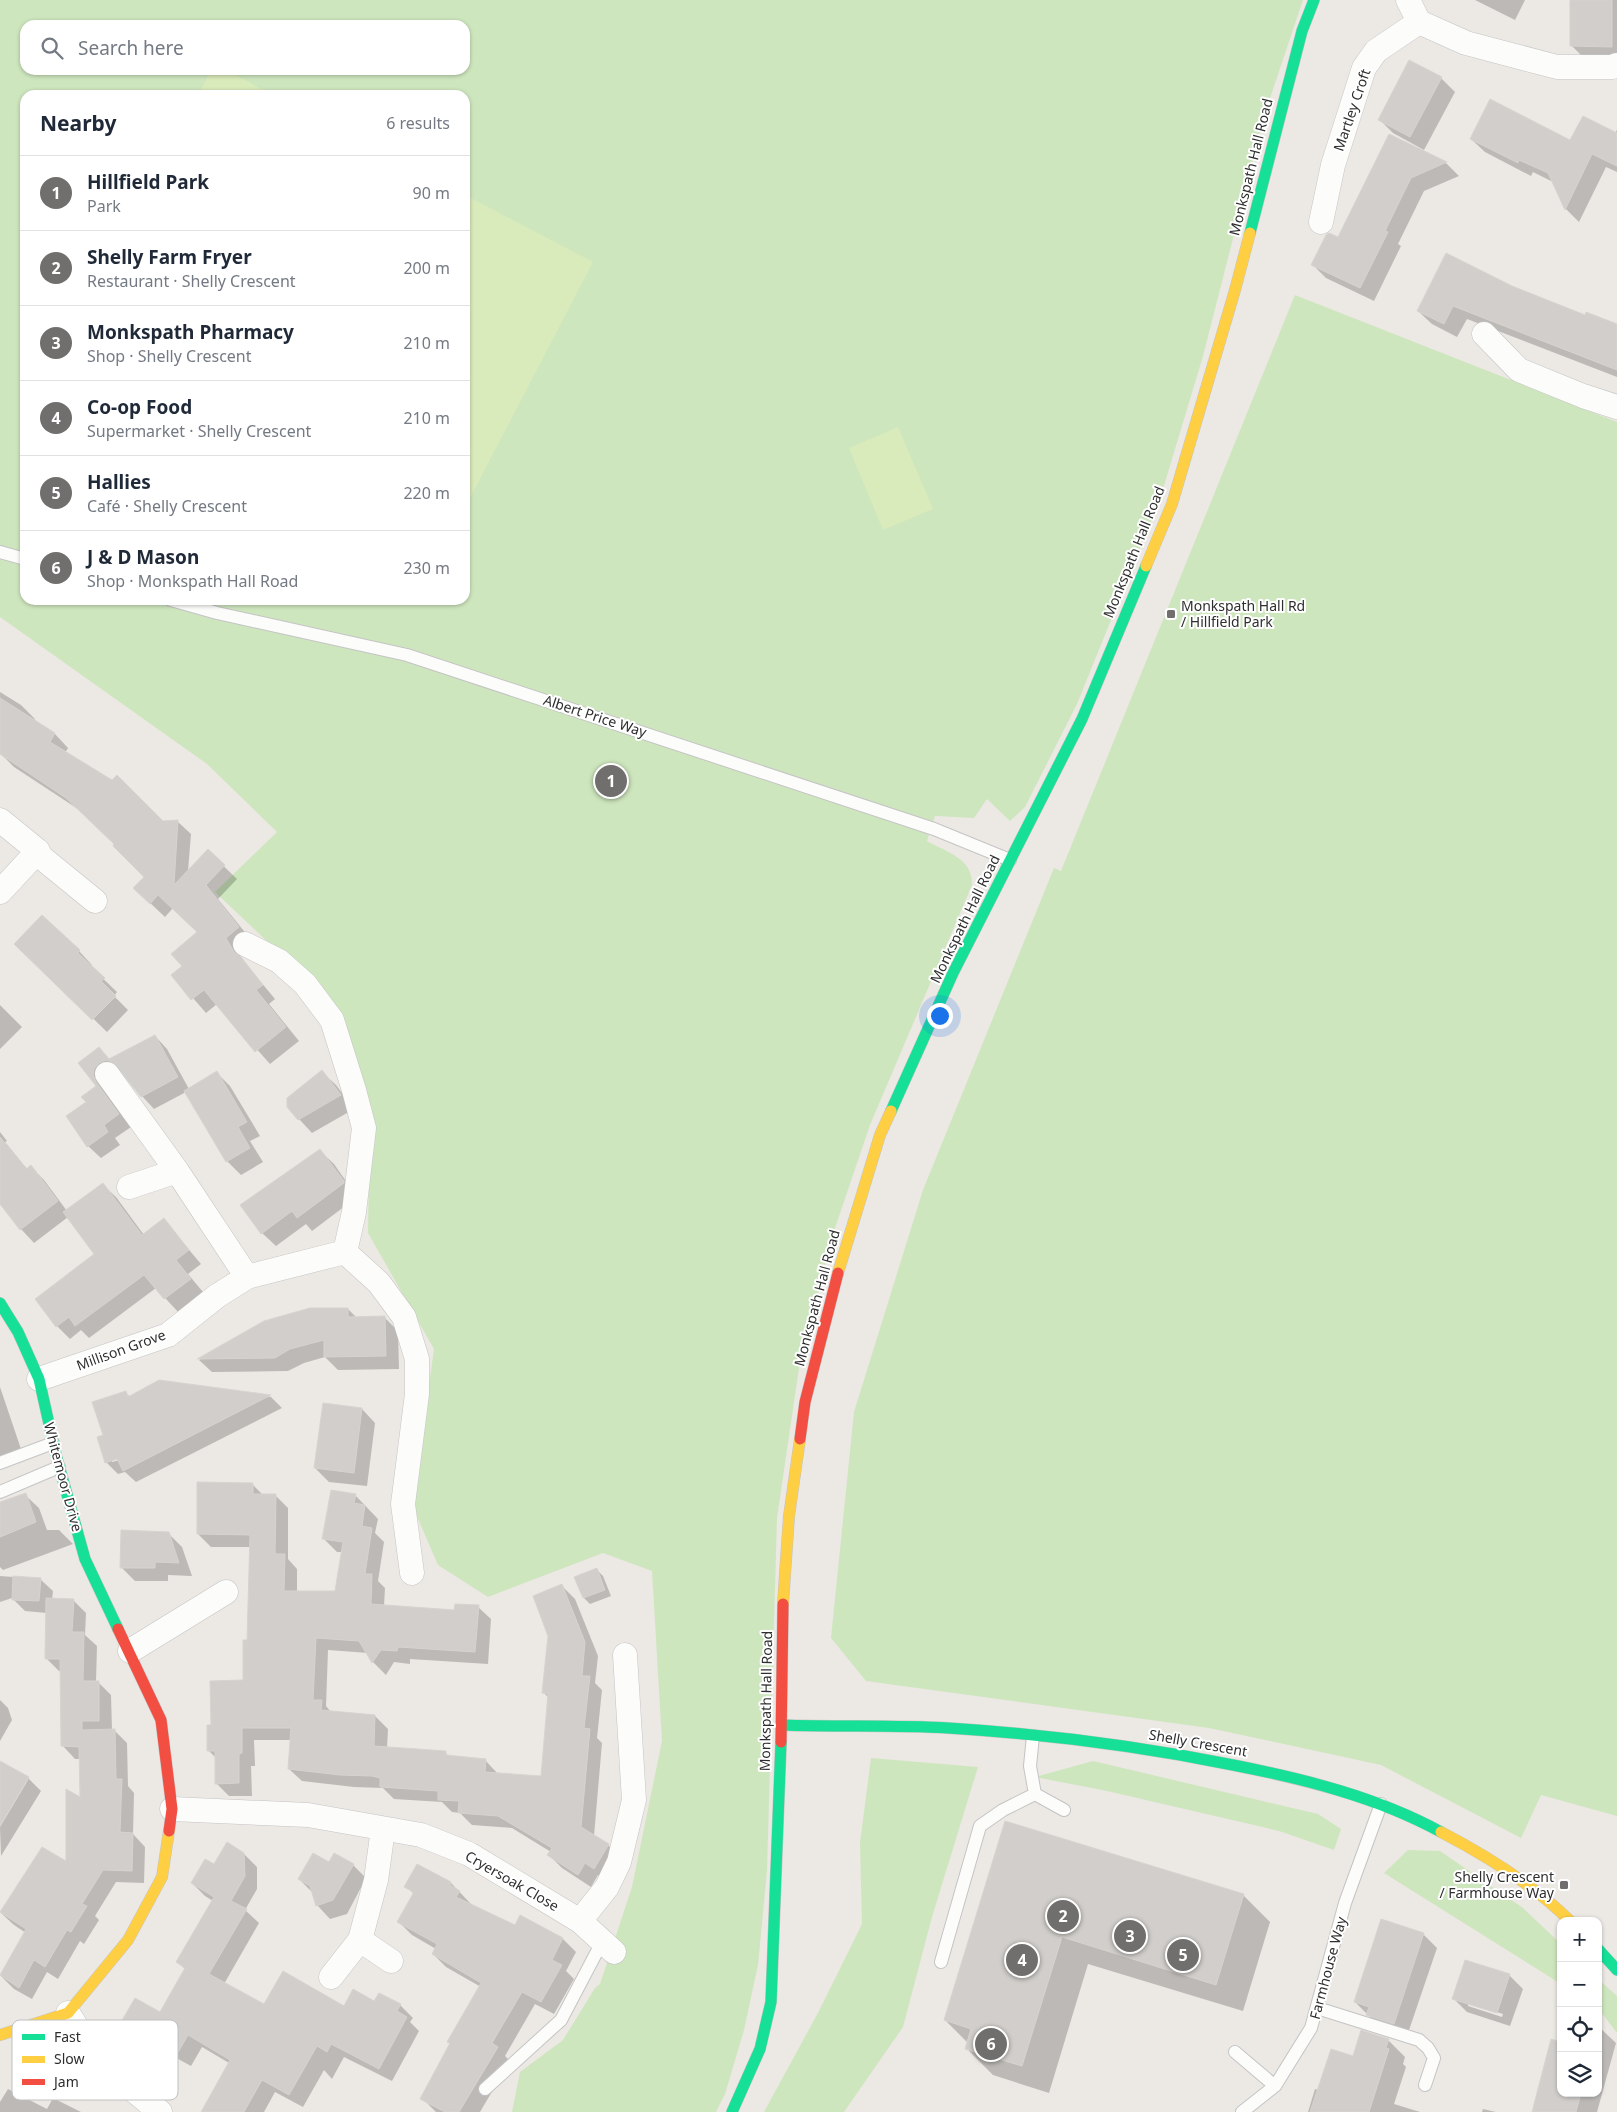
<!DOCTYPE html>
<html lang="en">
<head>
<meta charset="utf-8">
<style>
	:root { --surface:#fff; --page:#f6f6f7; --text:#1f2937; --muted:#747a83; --line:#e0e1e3; --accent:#706f6e }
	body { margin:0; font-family:"Noto Sans",sans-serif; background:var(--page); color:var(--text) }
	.controls { position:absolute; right:15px; bottom:15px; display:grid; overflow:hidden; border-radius:10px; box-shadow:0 1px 4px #0004 }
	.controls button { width:45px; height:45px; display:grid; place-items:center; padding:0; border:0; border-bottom:1px solid var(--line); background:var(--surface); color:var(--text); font:25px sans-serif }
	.you { position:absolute; left:939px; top:1015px; width:18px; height:18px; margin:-12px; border:4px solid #fff; border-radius:50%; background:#1a73e8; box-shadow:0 0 0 8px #1a73e833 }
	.badge { display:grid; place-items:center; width:32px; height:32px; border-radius:50%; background:var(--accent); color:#fff; font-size:16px; font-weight:700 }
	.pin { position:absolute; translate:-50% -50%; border:2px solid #fff; box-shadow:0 1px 5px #0006 }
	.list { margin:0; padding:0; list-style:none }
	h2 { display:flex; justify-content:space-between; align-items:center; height:65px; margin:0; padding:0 20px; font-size:21px }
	h2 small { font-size:16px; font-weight:400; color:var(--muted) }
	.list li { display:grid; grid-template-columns:32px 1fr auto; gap:15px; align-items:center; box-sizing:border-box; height:75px; padding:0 20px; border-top:1px solid var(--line) }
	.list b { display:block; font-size:19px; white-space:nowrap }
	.list p { margin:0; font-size:16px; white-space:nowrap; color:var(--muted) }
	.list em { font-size:16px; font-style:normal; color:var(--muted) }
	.icon { flex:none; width:28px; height:28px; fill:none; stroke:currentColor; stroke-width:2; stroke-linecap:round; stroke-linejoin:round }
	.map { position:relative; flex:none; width:1617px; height:2112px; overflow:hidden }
	.search { position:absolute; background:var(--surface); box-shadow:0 1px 4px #0004; left:20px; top:20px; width:450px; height:55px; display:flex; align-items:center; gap:12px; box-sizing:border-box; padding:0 18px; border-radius:15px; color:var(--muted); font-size:19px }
	.panel { position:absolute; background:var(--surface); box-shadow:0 1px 4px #0004; left:20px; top:90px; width:450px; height:515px; border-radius:15px }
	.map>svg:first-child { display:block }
</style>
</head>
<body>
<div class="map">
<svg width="1617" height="2112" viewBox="0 0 1617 2112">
	<rect width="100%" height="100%" fill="#ece8e4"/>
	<path fill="#cee6be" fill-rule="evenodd" d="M0,0h1303l-38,113 -62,243 -43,143 -83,205 -52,103 -15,14 -23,-22 -13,19 -39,-2 -8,25c19,11 46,17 45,44l-102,240 -36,106 -35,137 -22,150 -10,353 -9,94 -14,65 -19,64 -9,18h-204l8,-40 43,-32 32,-52 5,-4 32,-97 30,-146 -10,-170 -49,-18 -115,44 -50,-32 -26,-60 22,-156 -66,-116 2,-125 -43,-110 -112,-106 62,-60 -70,-68 -207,-147zM25,25h440v45h-440zM25,95h440v505h-440z
		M1295,295l322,127v1394l-76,-21 -20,43 -140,-73 -172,-37 -343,-47 -35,-43 23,-226 69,-222 131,-322 7,3z
		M871,1758l107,9 -46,150 -29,110 -59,85h-80l55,-101 43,-87 -2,-81z
		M1093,1761l225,53 23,15 -7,21 -55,-19 -172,-40 -72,-14z
		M1408,1850l32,1 83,57 38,36v40l-177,-111z
		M1598,1979l19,17v37l-19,-25z"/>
	<path fill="#d9eabb" d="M211,70h15l47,25h-75z
		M465,195l128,67 -124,238 -4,-3z
		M898,427l35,82 -50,21 -34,-82z"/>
	<path fill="#0003" fill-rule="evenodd" d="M1475,0h50l-10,20z
		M1572,0h45v60l-32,-1 -14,-14z
		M1441,78l14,14 -31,58 -31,-17 -13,-13z
		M1617,130v42l-11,-5 -27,55 -13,-13 -13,-27 -20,-10 -2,4 -46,-24 -14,-13 100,3 44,-9z
		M1390,135l57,29 12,12 -35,15 -26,53 3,2 -27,55 -48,-23 -13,-13 25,-26z
		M1511,287l75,30 31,9v51l-150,-58 -10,18 -25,-13 -14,-13z
		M0,692l21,13 14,14 -1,2 21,13 13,14 -3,5 97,69 15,-1 14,13 -3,37 20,-20 29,28 -19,20 34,42 -14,11 7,11 30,36 -6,5 30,37 -29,23 -53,-60 -11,9 -33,-38 10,-9 16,-33 -26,-25 -8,9 -17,-16 -3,-24 -29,-32 -35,-34 -67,-44 -13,-13z
		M79,951l13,14 -1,2 26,25 -3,4 14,14 -21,22 -77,-75z
		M0,1005l22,22 -22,22z
		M155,1036l12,13 22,40 28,-16 13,13 30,50 -10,5 13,21 -22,13 -14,-14 -41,-69 -32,17 -12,-13 -17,-23 -7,-1 -13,16 3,8 23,31 -16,11 5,7 -19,13 -13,-12 -1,-43 11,-16 -18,-24 19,-15 11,12z
		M322,1072l14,13 18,24 -42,24 -13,-14z
		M0,1132l7,9 -2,1 22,27 4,-2 13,13 23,31 36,-26 13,12 28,38 20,-15 37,44 -13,10 15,18 -25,20 -22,-24 -67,50 -8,-8 -11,9 -13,-13 39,-72 -28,-37 -34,26 -13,-14 -21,-27z
		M320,1151l14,13 23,33 -45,34 -6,-7 -30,22 -14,-13z
		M348,1309l9,9h28l13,13 1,38 -61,1 -13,-13 -21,6 -16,8 -76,1 -13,-12 65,-38z
		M160,1381l111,16 11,11 -146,74 -11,-10 -7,2 -12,-12 -1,-26 21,-43 4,4zM123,1456v3l-11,3v-2z
		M0,1387l22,65 -22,8z
		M362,1409l13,14 -8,63 -38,-4 -14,-14z
		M252,1484l11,11h12l13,13v51l9,10v23h39l6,-40h-5l-13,-13 31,-44 23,24 -3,14 9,9 -6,39 7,7 -1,18 72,5 22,-4 13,12 -3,45 -78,-5v5l-16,-2 -8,13 -13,-13 -5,-9 -40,-3 -2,56 5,6 44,4 13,13 -1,19 58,5 5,4 35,3 13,14 44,3 7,-79 -5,-5 18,-107 13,13 23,57 -3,27 7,7 -5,48 5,5 -8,93 14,9 13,13 -13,23 -10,-6 -7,12 -29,-19 -13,-13 2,-3 -39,-24 -40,-3 -12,-12 -8,-1 -10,-10 -48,-3 -11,-11 -29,-1 -52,-6 -13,-12 2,-29h-37l1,26h-4l1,30h-23l-13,-13v-25l-8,-8 4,-24 32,-45 4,-40 2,-94h-39l-13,-13z
		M25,1495l14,13 8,22h12l14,14 -70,26 -3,-3v-38z
		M168,1533l14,14 10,29 -24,-1v6h-33l-14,-14z
		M597,1570l6,6 8,20 -21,8 -6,-6z
		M0,1576l40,3 13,12 -1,9h21l13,13 -1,22 12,11 -1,36h2l13,13 1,35h2l13,13 1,43 6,7 -1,41 12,13 -1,36 -28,-1 -21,34 4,4 -15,24 -4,-3 -22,38 -11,-7 -15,27 -18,-10 -13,-13 25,-43 -12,-8 -13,-12 66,-50 15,-63 -1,-41h-6l-12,-13 -2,-75h-2l-13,-13 1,-45 -22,-2 -13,-13 -12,4z
		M0,1700l8,8 4,12 -12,21z
		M0,1762l28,16 13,13 -40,65 -1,-29 28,-47h-3l-25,42z
		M1006,1822l237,73 27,27 -27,89 -155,-47 -39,129 -56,-18 -27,-27 2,-5 -23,-23z
		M244,1854l13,13v22l-12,21 14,13 -35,61 41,21 80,3 30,-6 25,3 13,13 -3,4 9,9 -27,50 -48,-24 -12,22 -8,-9 -21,37 -28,-15 -11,20h-54l19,-49 -27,-16 -11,19 -31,-17 -4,7 -25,-14 -12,-13 41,-15 26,-44 -8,-8 35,-61 -8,-5 -13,-13 23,-17z
		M329,1863l24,2 13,13 -19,36 -17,5 -13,-14 -4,-12 -14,-14z
		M418,1865l33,18 21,22 43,21 6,-9 42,22 13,13 -10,19 8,8 -20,35 -19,-10 -30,52 5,5 -30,51h-44l-14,-14 59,-111 -35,-20 -13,-13 3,-5 -24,-14 -13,-13 15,-28 -8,-8z
		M1423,1934l14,14 -30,88 -26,-8 -26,-26z
		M1509,1975l14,14 -13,37 -43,-14 -13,-13zM1468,2003l35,11 -1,3 -34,-11z
		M1598,2026l18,17 -19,69h-64l28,-19h37z
		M1388,2040l17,17 -2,7 3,3 -12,37 26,8h-112l7,-23 3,1 36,-33z
		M8,2089l39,20 6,-11 28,14h-81v-10z
		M1483,2109l13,3h-14z"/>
	<path fill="#d1cecb" stroke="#d7d4d0" d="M1570,0h42v47l-42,-1z
		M1409,60l33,17 -32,60 -32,-17z
		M1490,99l80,41 13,-24 34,17v33l-25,-12 -27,56 -17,-37 -29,-13 -1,3 -48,-24z
		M1389,134l58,28 -36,16 -26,53 3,1 -28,56 -49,-23 15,-30 3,-2 9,4z
		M1446,253l66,33 73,29 1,-3 31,12v46l-164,-64 -9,18 -27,-13z
		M0,698l55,35 -5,9 62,38 5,-5 46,46 15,-1 -4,65 34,-36 17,16 -19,20 33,42 -13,11 8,14 7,5 22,28 -7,5 30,37 -31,25 -51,-62 -13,10 -20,-25 11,-9 -11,-12 26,-22 -39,-37 -8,9 -17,-16 11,-11 -31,-31 1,-2 -48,-46 -66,-44z
		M42,915l38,35 -2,3 27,25 -4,3 15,15 -24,24 -78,-76z
		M155,1035l23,42 -37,20 -28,-35 -7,-2 -7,3 -5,6 -1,6 3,7 23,32 -15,11 4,7 -21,15 -21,-31 20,-14 -5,-5 15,-11 -18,-23 21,-16 10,12z
		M322,1070l19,25 -43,25 -11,-13v-9z
		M217,1071l30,51 -9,5 12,21 -24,14 -42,-71z
		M0,1137l26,32 5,-4 27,36 -38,29 -20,-26z
		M320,1149l24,32v2l-47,35 -5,-7 -31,23 -21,-29z
		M103,1183l39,52 22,-17 25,32 -13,10 15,19 -27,20 -20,-24 -69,51 -6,-9 -13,10 -21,-28 59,-45 -31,-42z
		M310,1308h38v9l37,-1 1,40 -62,1v-17l-34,9 -15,9 -78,1 67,-38z
		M159,1380l112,15 -148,76 -6,-12 -12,4 -8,-26 6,-2 -11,-33 34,-11 2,6z
		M323,1403l39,5 -8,65 -40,-5z
		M197,1482l56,1v11h23l-1,60h10l-1,37h51l8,-49 -21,-3 9,-49 25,4 -2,9 11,2 -3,21 10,2 -7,46h7l-1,30 83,6 1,-6 24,1 -4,47 -77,-5 -1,4 -16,-1 -9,13 -13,-22 -43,-3 -3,62h9l-1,10 54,5 -1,31 72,5v4l40,4 -1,13 56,4 7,-82 -6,-1 6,-57 -15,-40 29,-12 23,58 -3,34h8l-6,52 6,1 -9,98 28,17 -15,25 -9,-6 -7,12 -31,-20 5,-7 -54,-32 -40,-3 1,-12 -21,-1v-9l-58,-4v-9l-8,-2 -32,-1 -52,-6 3,-41h-49v25l-3,1v29l-24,1v-33h-8v-26h4l-1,-44 33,-1v-40h4l3,-105 -53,-1z
		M26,1493l10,29 -36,15v-35z
		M121,1530l48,2 10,31 -24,-1v6h-35z
		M597,1568l8,22 -22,8 -9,-21z
		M13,1576l28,2 -2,23 -27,-1z
		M46,1598l28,1 -2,33h12l-1,49h16v40h-17v9l33,-1 1,50h6l-2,53 13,1 -1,38 -29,-1 -21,34 5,2 -16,26 -4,-2 -22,37 -11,-7 -15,28 -19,-13 26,-46 -26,-17 42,-65 24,14v-72l14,8 -1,-50 -18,-1 -1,-87h-15z
		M0,1761l29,16 -29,49z
		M1005,1821l239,73 -28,91 -154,-48 -40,129 -57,-17 6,-20 -27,-9z
		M227,1842l17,11 1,23 -14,25 16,8 -38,65 55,30 19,-33 61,35 9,-17 21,12 5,-8 22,11 -4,7 10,6 -28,52 -48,-25 -4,8 -10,-6 -28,49 -27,-15 -18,32h-43l29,-52 -42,-25 -11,19 -30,-17 -4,7 -26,-15 18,-31 25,14 25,-44 -9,-6 38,-65 -23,-14 14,-24 9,5z
		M313,1853l16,9 5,-9 20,11 -21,36 -17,6 -6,-20 -12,-7z
		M417,1864l34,18 -1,3 10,6 -4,6 59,28 5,-10 43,23 -11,22 10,5 -21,37 -19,-10 -30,51 6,4 -39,65h-14l-25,-13 30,-56 -3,-1 34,-59 -49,-29 5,-10 -40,-22 17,-30 -10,-5z
		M1381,1919l43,14 -30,91 -28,-9 3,-8 -15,-5z
		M1465,1960l45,14 -13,39 -45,-14z
		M1361,2030l28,9 -3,9 3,1 -20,63h-59l21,-63 22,7z
		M1551,2039l10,3v51h20l-5,19h-44z"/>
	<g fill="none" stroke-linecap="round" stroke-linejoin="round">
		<g stroke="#c5c4c5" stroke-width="14">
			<path id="lane" d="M0,552l25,7
				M171,600l46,13 190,42 527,174 76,31
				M0,1463l53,-20
				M0,1492l59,-25
				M1033,1736l-3,30 5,28 29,16
				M941,1962l39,-136 23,-16 32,-16
				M1317,2008l102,32 9,8 6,10 -9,27
				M1235,2052l40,34
				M485,2089l76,-69 41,-78
				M1242,2112l33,-26 36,-58 34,-125 36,-99"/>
		</g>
		<g stroke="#c5c4c5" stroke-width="25">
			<path id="street" d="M1408,0l11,22 47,21 91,24h55l5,-2
				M1321,222l12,-57 31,-97 12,-17 43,-29
				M1484,334l35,36 64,26 34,11
				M0,820l38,31 -38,41
				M38,851l3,6 54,44
				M245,944l34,17 26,23 27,36 22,70 10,38 -10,84 -9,40
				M107,1074l70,97 70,106
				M129,1187l48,-16
				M39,1379l129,-44 49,-39 30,-19 98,-25 34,31 25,34 13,42v35l-14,110 9,69
				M130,1651l96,-59
				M172,1809l136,6 113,20 48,19 111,67 34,31
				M383,1829l-7,51 -16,60 31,21
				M580,1921l27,-34 12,-25 15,-62 -9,-145
				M331,1977l29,-37
				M68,2013l30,48 62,51"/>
		</g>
		<g stroke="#c5c4c5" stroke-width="12">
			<path id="fast" d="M1250,233l52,-202 12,-31
				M891,1111l62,-138 129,-254 64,-153
				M0,1303l18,29 21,47 17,76 29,104 33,70
				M782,1725c55,2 111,0 166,3 96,6 191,18 285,37 71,14 144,32 208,67
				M1598,1949l19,21
				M732,2112l28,-63 11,-47 10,-260"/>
		</g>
		<g stroke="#c5c4c5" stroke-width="12">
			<path id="slow" d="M1146,566l26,-62 63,-214 15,-57
				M838,1273l42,-138 11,-24
				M783,1604l6,-88 11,-77
				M1441,1832c46,24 92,52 129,89
				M0,2035l68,-22 60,-73 34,-63 7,-46"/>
		</g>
		<g stroke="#c5c4c5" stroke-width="12">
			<path id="jam" d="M800,1439l5,-37 33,-129
				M118,1629l43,91 11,89 -3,22
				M781,1742l2,-138"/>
		</g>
		<use href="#lane" stroke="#fcfcfb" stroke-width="12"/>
		<use href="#street" stroke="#fcfcfb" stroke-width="24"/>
		<use href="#fast" stroke="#16e098" stroke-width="11"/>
		<use href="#slow" stroke="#ffcf43" stroke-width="11"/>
		<use href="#jam" stroke="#f24e42" stroke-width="11"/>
	</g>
	<g fill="#706f6e" stroke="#fff" stroke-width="2">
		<rect x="1166" y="609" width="10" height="10" rx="2.5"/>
		<rect x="1559" y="1880" width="10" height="10" rx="2.5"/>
	</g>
	<g text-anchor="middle" stroke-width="4" stroke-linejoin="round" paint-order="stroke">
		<g font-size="14" fill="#2e2e2e" stroke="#fff">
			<text transform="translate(1352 110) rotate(-71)" y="5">Martley Croft</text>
			<text transform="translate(1251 167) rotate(-76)" y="5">Monkspath Hall Road</text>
			<text transform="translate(1134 552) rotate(-68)" y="5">Monkspath Hall Road</text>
			<text transform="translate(595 716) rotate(18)" y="5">Albert Price Way</text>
			<text transform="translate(965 919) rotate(-64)" y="5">Monkspath Hall Road</text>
			<text transform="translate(817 1298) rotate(-75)" y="5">Monkspath Hall Road</text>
			<text transform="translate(121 1350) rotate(-20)" y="5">Millison Grove</text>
			<text transform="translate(63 1477) rotate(75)" y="5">Whitemoor Drive</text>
			<text transform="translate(766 1701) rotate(-89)" y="5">Monkspath Hall Road</text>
			<text transform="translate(1198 1743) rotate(10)" y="5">Shelly Crescent</text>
			<text transform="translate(512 1881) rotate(30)" y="5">Cryersoak Close</text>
			<text transform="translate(1328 1968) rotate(-75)" y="5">Farmhouse Way</text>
		</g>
		<g font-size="14" fill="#2e2e2e" stroke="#fff" text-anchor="start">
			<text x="1181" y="611">Monkspath Hall Rd<tspan x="1181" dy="16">/ Hillfield Park</tspan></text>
			<text x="1554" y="1882" text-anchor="end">Shelly Crescent<tspan x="1554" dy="16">/ Farmhouse Way</tspan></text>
		</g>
	</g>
	<rect x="12" y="2020" width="166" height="80" rx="8" fill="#fff" stroke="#c0c0c0" stroke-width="1"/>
	<rect x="22" y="2034" width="23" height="6" fill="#16e098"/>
	<rect x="22" y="2056" width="23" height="7" fill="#ffcf43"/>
	<rect x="22" y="2079" width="23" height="6" fill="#f24e42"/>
	<g font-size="14" fill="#2e2e2e">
		<text x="54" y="2042">Fast</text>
		<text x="54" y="2064">Slow</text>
		<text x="54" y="2087">Jam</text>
	</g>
</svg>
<div class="controls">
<button>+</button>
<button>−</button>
<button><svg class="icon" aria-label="locate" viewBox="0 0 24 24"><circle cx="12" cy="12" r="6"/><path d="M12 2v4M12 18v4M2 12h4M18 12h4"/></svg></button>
<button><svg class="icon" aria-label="layers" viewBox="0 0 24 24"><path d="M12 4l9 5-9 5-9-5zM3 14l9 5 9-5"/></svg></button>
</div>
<div class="you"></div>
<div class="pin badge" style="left:611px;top:781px">1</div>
<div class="pin badge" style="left:1063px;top:1916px">2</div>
<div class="pin badge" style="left:1130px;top:1936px">3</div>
<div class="pin badge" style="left:1022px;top:1960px">4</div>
<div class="pin badge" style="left:1183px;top:1955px">5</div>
<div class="pin badge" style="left:991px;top:2044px">6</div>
<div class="search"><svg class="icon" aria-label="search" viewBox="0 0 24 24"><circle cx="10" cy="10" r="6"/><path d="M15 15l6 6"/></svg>Search here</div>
<section class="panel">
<h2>Nearby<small>6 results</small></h2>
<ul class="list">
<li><span class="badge">1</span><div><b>Hillfield Park</b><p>Park</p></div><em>90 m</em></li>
<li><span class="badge">2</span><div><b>Shelly Farm Fryer</b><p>Restaurant · Shelly Crescent</p></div><em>200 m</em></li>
<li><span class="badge">3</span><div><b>Monkspath Pharmacy</b><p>Shop · Shelly Crescent</p></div><em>210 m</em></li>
<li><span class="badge">4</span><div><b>Co-op Food</b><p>Supermarket · Shelly Crescent</p></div><em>210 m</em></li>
<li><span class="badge">5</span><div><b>Hallies</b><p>Café · Shelly Crescent</p></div><em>220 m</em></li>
<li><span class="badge">6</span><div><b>J &amp; D Mason</b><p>Shop · Monkspath Hall Road</p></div><em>230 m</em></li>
</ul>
</section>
</div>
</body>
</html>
